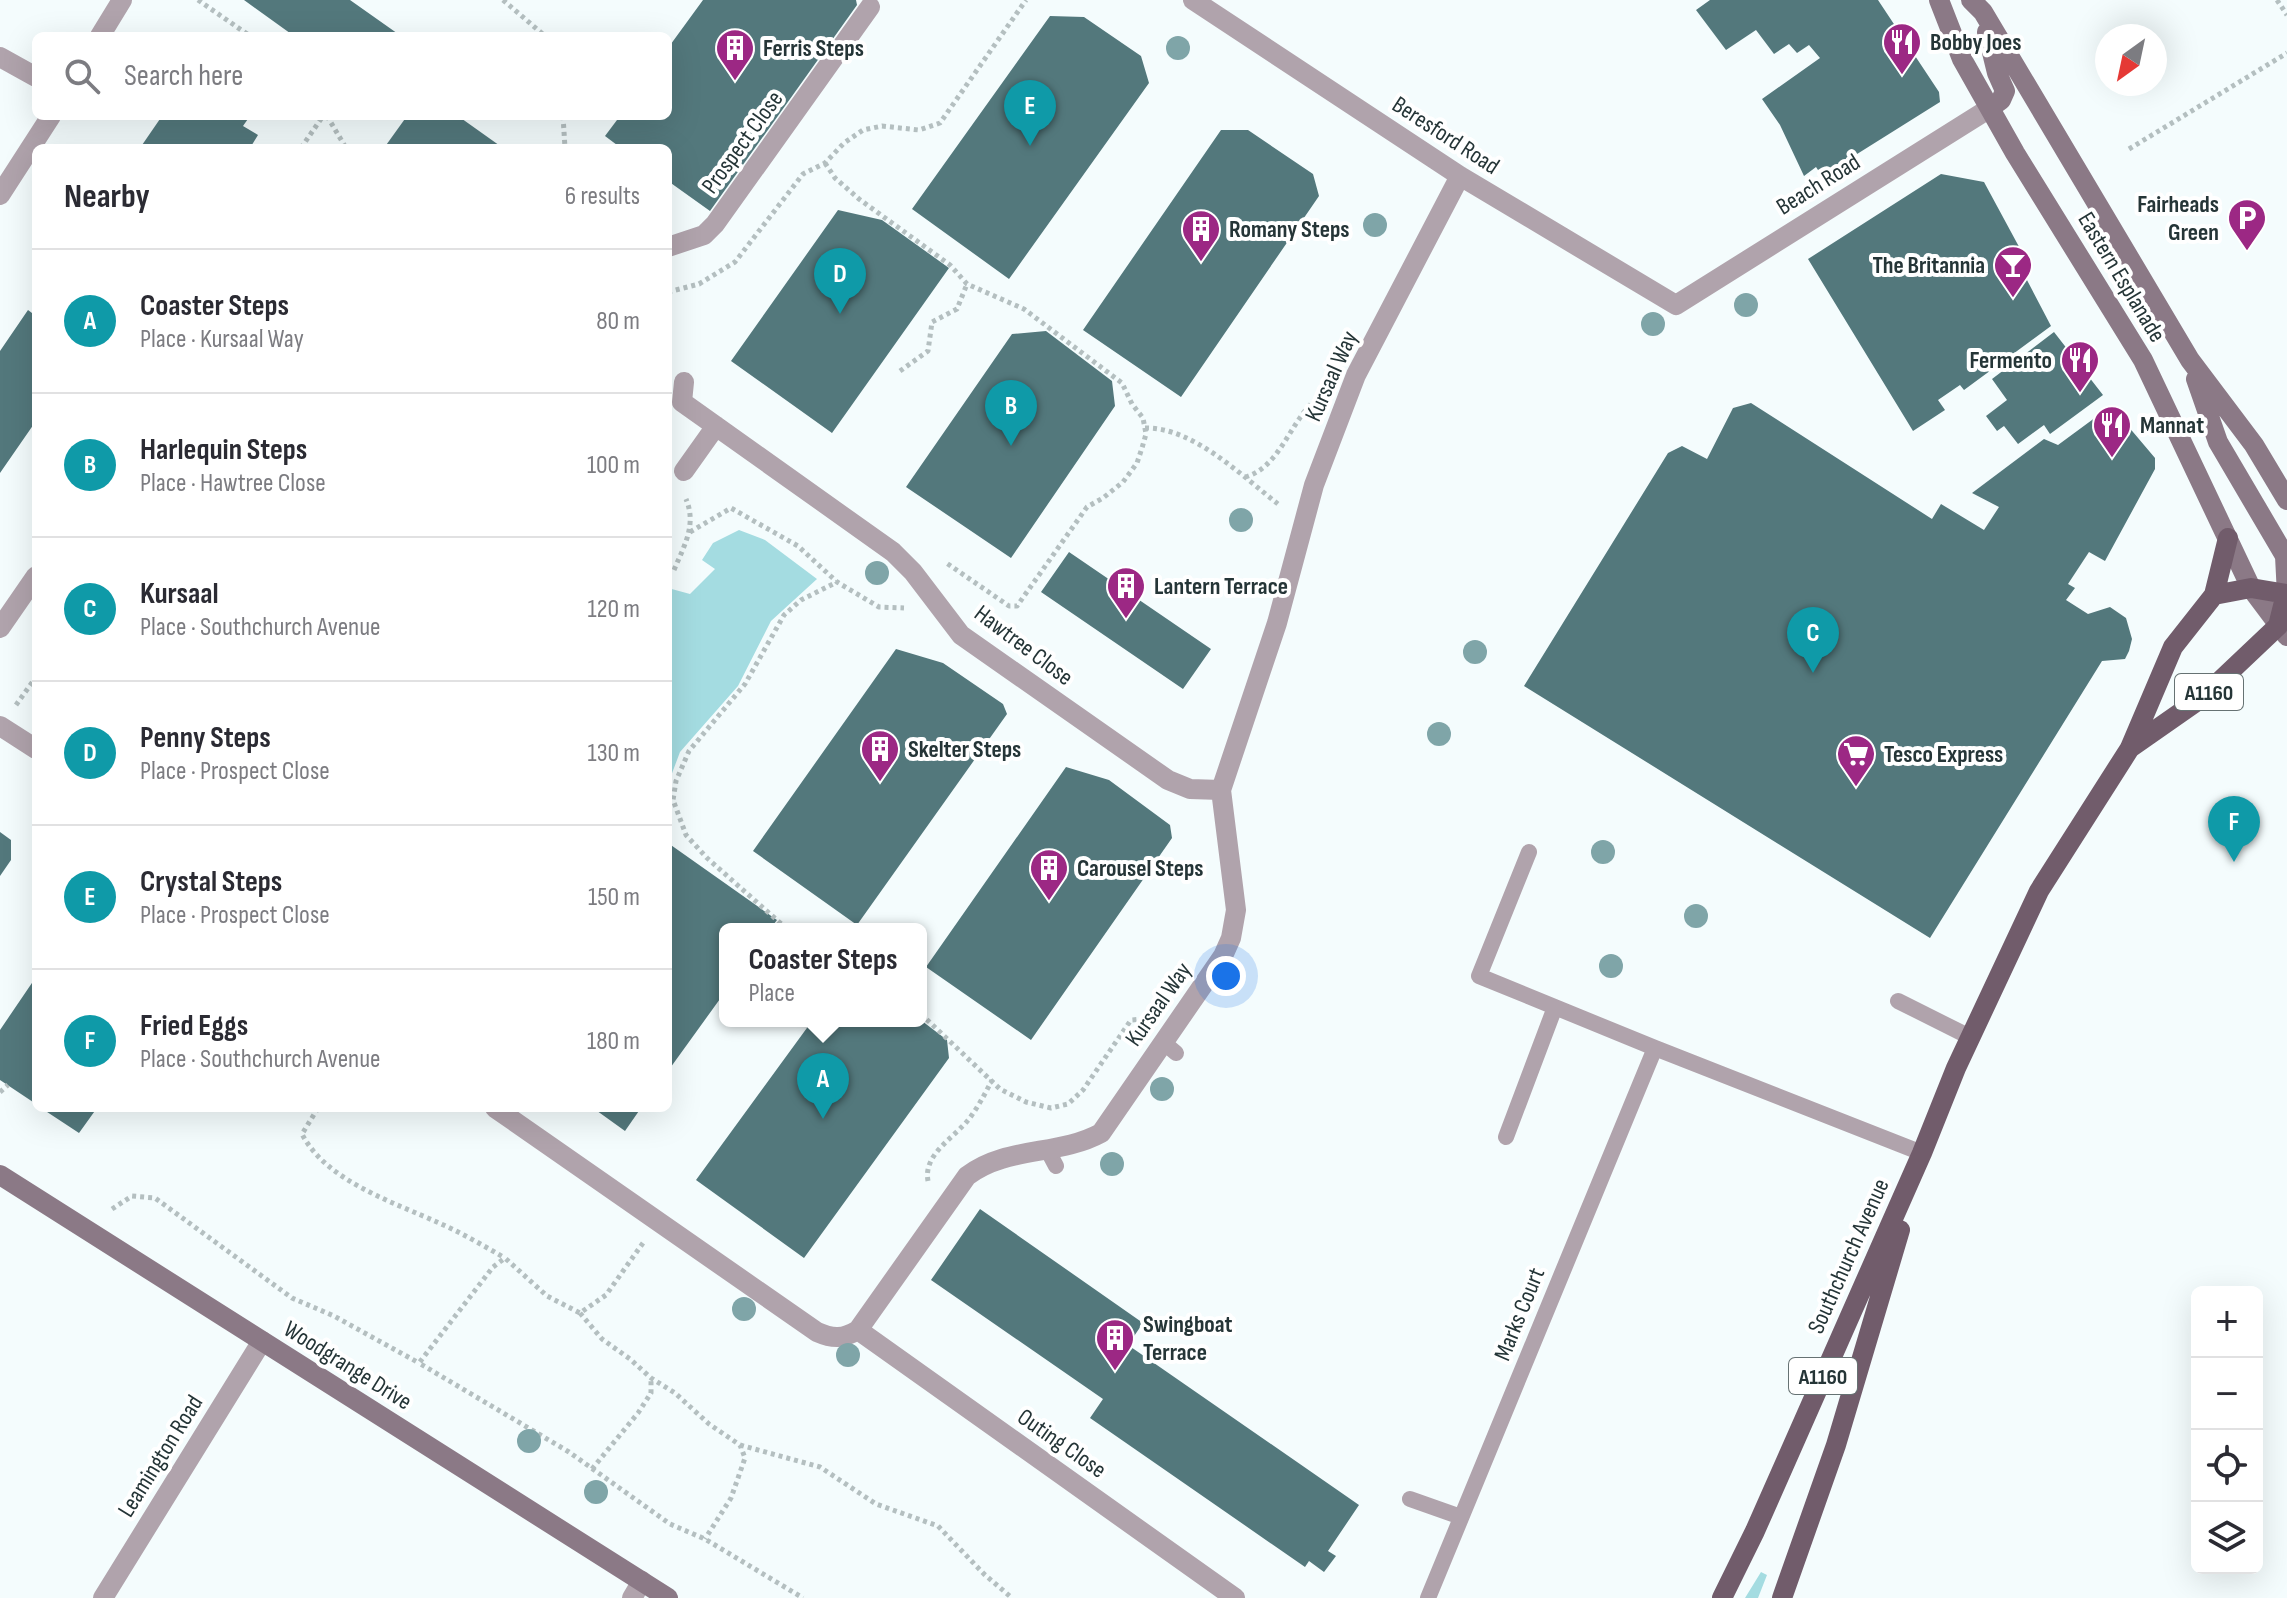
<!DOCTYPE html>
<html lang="en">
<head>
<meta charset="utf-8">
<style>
	:root { --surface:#fff; --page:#f7f7f7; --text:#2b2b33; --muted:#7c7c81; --line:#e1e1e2; --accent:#9c2884 }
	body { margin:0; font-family:"Sofia Sans Condensed",sans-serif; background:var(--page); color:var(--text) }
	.controls { position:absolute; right:24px; bottom:24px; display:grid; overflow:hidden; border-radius:12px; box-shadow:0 8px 32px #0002 }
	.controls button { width:72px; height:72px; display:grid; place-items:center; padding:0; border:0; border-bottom:2px solid var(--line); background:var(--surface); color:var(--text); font:40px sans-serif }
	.compass { position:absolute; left:2095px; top:24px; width:72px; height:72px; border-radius:50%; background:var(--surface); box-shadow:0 8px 32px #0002; rotate:213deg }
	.you { position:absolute; left:1226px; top:976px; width:28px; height:28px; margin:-20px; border:6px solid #fff; border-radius:50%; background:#1a73e8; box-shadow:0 0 0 12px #1a73e833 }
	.badge { display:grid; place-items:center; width:52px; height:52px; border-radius:50%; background:var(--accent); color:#fff; font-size:26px; font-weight:700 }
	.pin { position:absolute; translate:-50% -66px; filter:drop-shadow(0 2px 4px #0008) }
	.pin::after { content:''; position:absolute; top:42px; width:28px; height:24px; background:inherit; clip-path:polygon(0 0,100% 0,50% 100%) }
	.popup { position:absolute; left:719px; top:923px; width:208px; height:104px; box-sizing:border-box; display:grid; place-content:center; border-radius:12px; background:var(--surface); filter:drop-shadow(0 2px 6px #0005); font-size:26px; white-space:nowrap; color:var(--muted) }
	.popup b { font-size:30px; color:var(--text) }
	.popup::after { content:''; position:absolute; left:50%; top:100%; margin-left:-16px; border:16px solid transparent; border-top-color:var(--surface) }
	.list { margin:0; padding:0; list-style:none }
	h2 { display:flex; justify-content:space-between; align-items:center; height:104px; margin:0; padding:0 32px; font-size:34px }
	h2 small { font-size:26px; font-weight:400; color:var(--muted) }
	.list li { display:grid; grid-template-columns:52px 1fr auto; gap:24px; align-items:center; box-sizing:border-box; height:144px; padding:0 32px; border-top:2px solid var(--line) }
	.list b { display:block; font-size:30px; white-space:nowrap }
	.list p { margin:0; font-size:26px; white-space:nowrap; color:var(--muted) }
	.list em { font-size:26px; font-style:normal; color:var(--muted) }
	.icon { flex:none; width:44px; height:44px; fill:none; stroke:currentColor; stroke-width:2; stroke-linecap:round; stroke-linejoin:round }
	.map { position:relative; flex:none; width:2287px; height:1598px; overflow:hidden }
	.search { position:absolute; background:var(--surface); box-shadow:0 8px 32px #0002; left:32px; top:32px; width:640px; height:88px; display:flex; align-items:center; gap:20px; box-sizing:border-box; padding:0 28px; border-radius:12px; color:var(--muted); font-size:30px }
	.panel { position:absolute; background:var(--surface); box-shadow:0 8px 32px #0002; left:32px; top:144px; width:640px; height:968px; border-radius:12px }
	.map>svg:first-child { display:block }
</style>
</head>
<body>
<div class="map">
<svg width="2287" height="1598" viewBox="0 0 2287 1598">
	<rect width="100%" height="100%" fill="#f4fcfd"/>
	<path fill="#a4dce1" d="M739,530l26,10 52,39 -46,42 -33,65 -58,66 -12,32v-196l22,6 25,-25 -13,-9 11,-17z
		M1761,1572l6,3 -9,23h-13z"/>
	<path fill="#53787c" d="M244,0h106l51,36h-107z
		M703,0h153l1,5 -147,206 -42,-30v-33h-47l-16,-12 15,-20h48v-68z
		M1710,0h168l61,92 1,10 -118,74 -6,-9 -12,9 -24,-51 -18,-26 58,-41 -11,-13 -12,8 -8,-9 -15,10 -18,-24 -30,20 -30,-40z
		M1050,16l34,1 57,39 8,27 -140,196 -97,-70z
		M162,116h88l-7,10 15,9 -8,13h-110z
		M407,116h51l45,32h-119z
		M1221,130h27l65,44 6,22 -138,201 -98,-67z
		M1941,174l43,8 40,74 -8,3 35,67 -87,64 -4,-5 -22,15 7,10 -32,21 -105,-172z
		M838,210l44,10 67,48 -117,165 -101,-72z
		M28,310l8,6v105l-36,52v-122z
		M1046,331l66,50 3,25 -104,152 -105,-71 106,-153z
		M2054,332l49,63 -53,39 -6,-9 -26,19 -14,-18 -7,5 -11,-15 21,-16 -15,-21z
		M1751,403l181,116 9,-15 43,26 15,-23 -27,-14 72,-54 14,6 53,-39 44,52v11l-50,92 -16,-9 -21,32 7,4 -9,12 22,14 22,-7 16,11 6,21 -3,12 -4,8 -23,2 -172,277 -406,-252 144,-233 14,-7 25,13 26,-51z
		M1069,552l142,97 -28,40 -142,-97z
		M896,649l47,14 60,41 4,10 -150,211 -104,-74z
		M1066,767l43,13 61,45 2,13 -141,202 -105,-73z
		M0,832l11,8v20l-11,16z
		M668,843l109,77 -7,9h-45v63l-57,79z
		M36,977v127l-36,-24v-50z
		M812,1021h110l25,19 2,18 -145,200 -108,-78z
		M41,1108h56l-18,25z
		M593,1108h48l-16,23z
		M980,1209l163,114 -15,22 231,160 -31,46 8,5 -12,16 -15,-11 -4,6 -215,-149 13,-19 -172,-119z"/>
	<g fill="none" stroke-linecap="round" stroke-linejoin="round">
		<path stroke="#b4bfc0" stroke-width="5" stroke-dasharray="4 4" stroke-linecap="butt" d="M198,0l52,36
			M503,0l42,36
			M2277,0l10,15
			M327,116l19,32
			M563,116l2,32
			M301,148l22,-32
			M2129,149l158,-96
			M825,163l10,15 24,21 91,66 17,19 57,25 98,74 10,21 11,14 3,16 -4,14 -5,15 -14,19 -20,16 -16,9 -70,99h-8l-64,-44
			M668,292l31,-8 36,-22 68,-88 22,-11 19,-20 19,-13 19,-4 37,4 21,-7 86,-123
			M900,371l28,-20 4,-29 25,-13 10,-25
			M1145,428c48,-1 97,48 133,76
			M1245,477c33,-9 43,-49 66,-73
			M690,532l41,-24 67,38 39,36 42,25 25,1
			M674,570c10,-24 23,-45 12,-71
			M16,705l20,-28
			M787,929l-80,-71 -21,-23 -13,-35 3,-19 13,-30 56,-67 39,-69 17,-15 36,-18
			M921,1014l79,75 26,13 25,6 17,-4 15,-14 48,-70 13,-1
			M0,1092l8,-7
			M318,1108l-16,26c24,47 91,68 137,89 23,10 45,23 66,35
			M928,1181c-5,-27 26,-43 41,-62 9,-12 16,-25 23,-39
			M112,1209l20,-13 23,2 137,100 42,18 85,47
			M643,1243l-37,52 -26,18 -33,-17 -42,-38 -12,9 -74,96 150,89 101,72 35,15 98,59
			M580,1313l22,26 28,20 21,19 24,15 34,31 31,21 5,13 -14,40 -26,41
			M740,1445l80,22 56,37 62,22 46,48 28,24
			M592,1469l46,-56 13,-20v-14"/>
		<path stroke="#b0a3ac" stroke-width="16" d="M1529,852l-50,124 176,72 267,105
			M1898,1001l72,36
			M1163,1042l13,11
			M1506,1137l49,-130
			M1047,1149l9,17
			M1410,1499l51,18
			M1428,1598l227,-550"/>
		<path stroke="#b0a3ac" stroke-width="20" d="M1193,0l267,176 216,129 314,-197
			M100,36l22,-36
			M0,57l36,20
			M0,195l51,-79
			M668,247l36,-12 11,-11 155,-217
			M684,382l-2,20 211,150 20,20 48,63 207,145 22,9 31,1
			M684,471l32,-45
			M0,628l36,-52
			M0,726l36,23
			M495,1108l322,224c16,7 26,7 41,-2l109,-154c39,-30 92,-20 134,-43l122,-177 8,-18 5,-28 -15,-120 56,-167 37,-138 42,-110 104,-199
			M858,1330l377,268
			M103,1598l159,-257
			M632,1598l10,-17"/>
		<path stroke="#8b7986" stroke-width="20" d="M1939,0l23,59 53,94 128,207 108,228 36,48
			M1971,0l12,12 207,348 64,85 33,55
			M1987,32l10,41 8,18 -4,9 -11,8
			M2196,379l22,63 67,114 2,39
			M0,1175l668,423"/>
		<path stroke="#715c6b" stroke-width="20" d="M2130,748l73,-51 75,-71 8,-32 -35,-6 -37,7
			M1722,1598l33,-67 167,-378 34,-85 83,-177 91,-143 43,-101 41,-52 14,-57
			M1782,1598l54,-153 64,-215"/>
	</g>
	<g fill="#7fa5a8">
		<circle cx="1178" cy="48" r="12"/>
		<circle cx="1375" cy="225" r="12"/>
		<circle cx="1746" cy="305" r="12"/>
		<circle cx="1653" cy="324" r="12"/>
		<circle cx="1241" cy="520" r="12"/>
		<circle cx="877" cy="573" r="12"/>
		<circle cx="1475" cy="652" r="12"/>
		<circle cx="1439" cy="734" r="12"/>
		<circle cx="1603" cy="852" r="12"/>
		<circle cx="1696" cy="916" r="12"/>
		<circle cx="1611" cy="966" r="12"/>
		<circle cx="1162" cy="1089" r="12"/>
		<circle cx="1112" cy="1164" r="12"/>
		<circle cx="744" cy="1309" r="12"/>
		<circle cx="848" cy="1355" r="12"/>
		<circle cx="529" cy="1441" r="12"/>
		<circle cx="596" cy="1492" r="12"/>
	</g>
	<defs>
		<g id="restaurant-pin" transform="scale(2)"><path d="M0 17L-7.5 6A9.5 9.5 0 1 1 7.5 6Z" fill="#9c2884" stroke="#fff"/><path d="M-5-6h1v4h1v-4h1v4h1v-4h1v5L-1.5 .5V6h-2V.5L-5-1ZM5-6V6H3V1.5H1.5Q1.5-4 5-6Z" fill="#fff"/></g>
		<g id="building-pin" transform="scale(2)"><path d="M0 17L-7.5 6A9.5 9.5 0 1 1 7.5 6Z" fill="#9c2884" stroke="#fff"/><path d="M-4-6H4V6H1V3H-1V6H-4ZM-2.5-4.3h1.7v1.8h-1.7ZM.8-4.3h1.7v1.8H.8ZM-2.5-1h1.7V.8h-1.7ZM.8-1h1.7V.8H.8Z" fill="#fff"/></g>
		<g id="parking-pin" transform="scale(2)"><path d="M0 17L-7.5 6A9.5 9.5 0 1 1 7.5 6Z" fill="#9c2884" stroke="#fff"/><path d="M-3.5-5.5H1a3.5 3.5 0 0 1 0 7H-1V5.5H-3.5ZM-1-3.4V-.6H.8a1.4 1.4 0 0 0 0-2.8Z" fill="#fff"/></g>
		<g id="bar-pin" transform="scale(2)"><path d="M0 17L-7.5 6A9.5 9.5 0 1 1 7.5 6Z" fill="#9c2884" stroke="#fff"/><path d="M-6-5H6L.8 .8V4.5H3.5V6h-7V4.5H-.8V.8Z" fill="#fff"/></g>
		<g id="supermarket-pin" transform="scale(2)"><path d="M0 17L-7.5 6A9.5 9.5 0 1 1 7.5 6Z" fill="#9c2884" stroke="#fff"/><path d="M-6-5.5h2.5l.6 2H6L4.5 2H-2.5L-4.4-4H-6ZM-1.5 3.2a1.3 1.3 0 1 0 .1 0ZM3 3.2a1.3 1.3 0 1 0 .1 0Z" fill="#fff"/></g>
	</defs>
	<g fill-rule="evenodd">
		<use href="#restaurant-pin" x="1902" y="42"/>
		<use href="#building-pin" x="735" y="48"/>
		<use href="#parking-pin" x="2247" y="218"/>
		<use href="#building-pin" x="1201" y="229"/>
		<use href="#bar-pin" x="2013" y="265"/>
		<use href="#restaurant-pin" x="2080" y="360"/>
		<use href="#restaurant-pin" x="2112" y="425"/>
		<use href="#building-pin" x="1126" y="586"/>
		<use href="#building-pin" x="880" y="749"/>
		<use href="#supermarket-pin" x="1856" y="754"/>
		<use href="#building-pin" x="1049" y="868"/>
		<use href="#building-pin" x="1115" y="1338"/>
	</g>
	<g text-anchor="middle" stroke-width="8" stroke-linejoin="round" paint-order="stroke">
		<g fill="#fff" stroke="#667273" stroke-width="2">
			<rect x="2175" y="674" width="68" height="36" rx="6"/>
			<rect x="1789" y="1358" width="68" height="36" rx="6"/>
		</g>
		<g font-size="22" font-weight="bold" fill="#253537">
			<text x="2209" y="700">A1160</text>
			<text x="1823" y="1384">A1160</text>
		</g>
		<g font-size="24" font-weight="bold" fill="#253537" stroke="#fff" text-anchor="start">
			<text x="1930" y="50">Bobby Joes</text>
			<text x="763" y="56">Ferris Steps</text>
			<text x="2219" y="212" text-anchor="end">Fairheads<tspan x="2219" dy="28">Green</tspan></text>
			<text x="1229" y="237">Romany Steps</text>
			<text x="1985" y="273" text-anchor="end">The Britannia</text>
			<text x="2052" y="368" text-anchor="end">Fermento</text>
			<text x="2140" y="433">Mannat</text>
			<text x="1154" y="594">Lantern Terrace</text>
			<text x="908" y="757">Skelter Steps</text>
			<text x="1884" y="762">Tesco Express</text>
			<text x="1077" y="876">Carousel Steps</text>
			<text x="1143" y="1332">Swingboat<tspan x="1143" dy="28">Terrace</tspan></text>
		</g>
		<g font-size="24" fill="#253537" stroke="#fff">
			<text transform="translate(1446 135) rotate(33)" y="8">Beresford Road</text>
			<text transform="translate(742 142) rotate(-54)" y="8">Prospect Close</text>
			<text transform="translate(1818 184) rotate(-32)" y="8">Beach Road</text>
			<text transform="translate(2122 277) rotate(59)" y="8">Eastern Esplanade</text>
			<text transform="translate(1331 376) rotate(-66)" y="8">Kursaal Way</text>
			<text transform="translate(1024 645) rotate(37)" y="8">Hawtree Close</text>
			<text transform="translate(1158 1004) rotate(-55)" y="8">Kursaal Way</text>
			<text transform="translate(1848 1256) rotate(-66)" y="8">Southchurch Avenue</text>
			<text transform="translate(1519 1314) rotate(-68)" y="8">Marks Court</text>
			<text transform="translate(348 1365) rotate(32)" y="8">Woodgrange Drive</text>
			<text transform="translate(1062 1443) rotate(35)" y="8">Outing Close</text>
			<text transform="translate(160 1456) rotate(-58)" y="8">Leamington Road</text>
		</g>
	</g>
</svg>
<div class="controls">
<button>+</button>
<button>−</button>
<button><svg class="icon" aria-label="locate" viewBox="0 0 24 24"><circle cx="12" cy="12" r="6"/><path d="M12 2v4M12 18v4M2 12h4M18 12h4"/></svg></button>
<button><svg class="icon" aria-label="layers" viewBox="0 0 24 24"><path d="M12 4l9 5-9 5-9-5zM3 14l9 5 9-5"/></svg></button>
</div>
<svg class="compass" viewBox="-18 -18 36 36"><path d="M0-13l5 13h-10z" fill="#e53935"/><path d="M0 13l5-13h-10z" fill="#7c7c81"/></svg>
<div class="you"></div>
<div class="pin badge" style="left:823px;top:1119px;background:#0f9aa8">A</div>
<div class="popup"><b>Coaster Steps</b>Place</div>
<div class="pin badge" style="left:1011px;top:446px;background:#0f9aa8">B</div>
<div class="pin badge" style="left:1813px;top:673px;background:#0f9aa8">C</div>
<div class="pin badge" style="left:840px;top:314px;background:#0f9aa8">D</div>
<div class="pin badge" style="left:1030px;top:146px;background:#0f9aa8">E</div>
<div class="pin badge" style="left:2234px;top:862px;background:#0f9aa8">F</div>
<div class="search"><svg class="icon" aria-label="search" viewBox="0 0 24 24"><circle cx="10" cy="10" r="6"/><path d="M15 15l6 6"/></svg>Search here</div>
<section class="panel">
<h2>Nearby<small>6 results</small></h2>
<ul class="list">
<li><span class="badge" style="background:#0f9aa8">A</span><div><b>Coaster Steps</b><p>Place · Kursaal Way</p></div><em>80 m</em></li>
<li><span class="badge" style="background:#0f9aa8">B</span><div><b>Harlequin Steps</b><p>Place · Hawtree Close</p></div><em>100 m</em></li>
<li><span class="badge" style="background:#0f9aa8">C</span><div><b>Kursaal</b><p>Place · Southchurch Avenue</p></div><em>120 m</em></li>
<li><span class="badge" style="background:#0f9aa8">D</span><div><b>Penny Steps</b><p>Place · Prospect Close</p></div><em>130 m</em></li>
<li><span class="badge" style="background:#0f9aa8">E</span><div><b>Crystal Steps</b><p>Place · Prospect Close</p></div><em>150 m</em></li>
<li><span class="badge" style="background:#0f9aa8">F</span><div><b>Fried Eggs</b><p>Place · Southchurch Avenue</p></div><em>180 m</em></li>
</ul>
</section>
</div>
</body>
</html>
